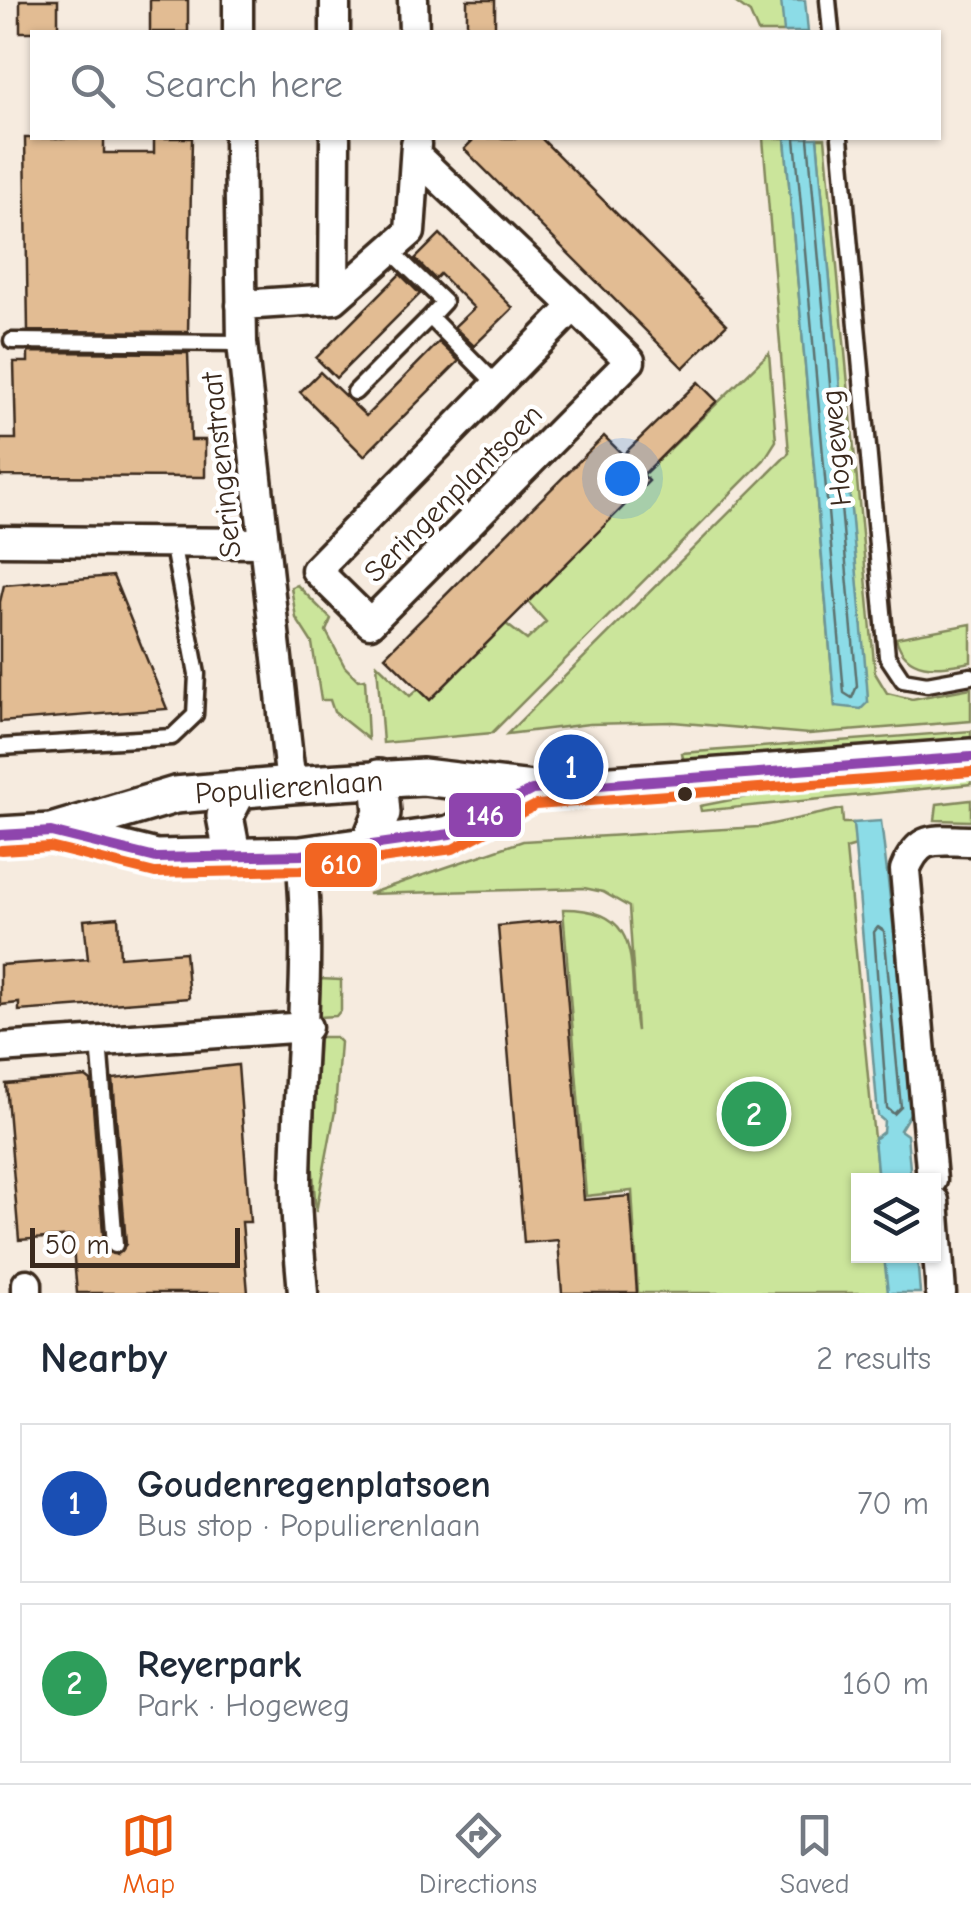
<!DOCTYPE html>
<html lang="en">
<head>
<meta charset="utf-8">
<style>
	:root { --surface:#fff; --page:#f2f2f3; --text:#1f2937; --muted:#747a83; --line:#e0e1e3; --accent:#ea580c }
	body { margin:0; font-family:"Comic Neue",sans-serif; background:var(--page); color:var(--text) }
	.controls { position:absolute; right:30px; bottom:30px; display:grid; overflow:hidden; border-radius:0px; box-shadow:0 2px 8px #0004 }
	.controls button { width:90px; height:90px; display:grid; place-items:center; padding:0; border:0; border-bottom:2px solid var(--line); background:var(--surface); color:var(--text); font:50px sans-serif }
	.scale { position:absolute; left:30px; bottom:25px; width:210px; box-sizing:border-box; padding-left:10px; border:5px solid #3b2a1e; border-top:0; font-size:28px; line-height:35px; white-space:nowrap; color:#3b2a1e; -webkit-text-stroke:8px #fff; paint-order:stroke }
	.you { position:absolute; left:622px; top:478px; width:35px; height:35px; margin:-25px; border:8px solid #fff; border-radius:50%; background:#1a73e8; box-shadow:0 0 0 15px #1a73e833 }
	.badge { display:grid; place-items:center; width:65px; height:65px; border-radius:50%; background:var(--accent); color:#fff; font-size:32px; font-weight:700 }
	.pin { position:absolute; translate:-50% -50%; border:5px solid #fff; box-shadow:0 2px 10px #0006 }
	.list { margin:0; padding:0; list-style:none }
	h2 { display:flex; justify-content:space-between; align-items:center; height:130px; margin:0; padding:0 40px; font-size:42px }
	h2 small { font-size:32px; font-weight:400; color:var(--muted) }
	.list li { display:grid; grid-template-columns:65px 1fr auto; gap:30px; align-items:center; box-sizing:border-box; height:160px; margin:0 20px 20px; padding:0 20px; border:2px solid var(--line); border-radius:0px }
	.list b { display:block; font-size:38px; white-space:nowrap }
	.list p { margin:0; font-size:32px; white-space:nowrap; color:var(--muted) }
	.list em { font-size:32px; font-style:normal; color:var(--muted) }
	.icon { flex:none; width:55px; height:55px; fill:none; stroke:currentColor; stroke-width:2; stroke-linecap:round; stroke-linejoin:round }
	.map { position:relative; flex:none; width:971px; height:1293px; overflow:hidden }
	.search { position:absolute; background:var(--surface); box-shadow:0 2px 8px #0004; left:30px; right:30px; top:30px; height:110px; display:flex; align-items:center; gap:25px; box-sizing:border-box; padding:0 35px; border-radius:0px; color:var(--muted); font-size:38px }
	.sheet { height:490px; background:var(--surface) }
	nav { display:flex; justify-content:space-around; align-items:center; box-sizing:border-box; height:140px; border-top:2px solid var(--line); background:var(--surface); font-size:28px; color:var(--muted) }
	nav a { display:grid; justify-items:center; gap:5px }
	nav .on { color:var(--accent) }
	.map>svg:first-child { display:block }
</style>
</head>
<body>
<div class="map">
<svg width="971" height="1293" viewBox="0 0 971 1293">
	<rect width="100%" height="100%" fill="#f6ebdf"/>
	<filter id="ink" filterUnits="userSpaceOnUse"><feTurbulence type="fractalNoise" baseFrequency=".01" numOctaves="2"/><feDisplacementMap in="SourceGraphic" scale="20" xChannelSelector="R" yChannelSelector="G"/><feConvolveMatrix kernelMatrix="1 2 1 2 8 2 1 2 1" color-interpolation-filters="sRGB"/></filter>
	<g filter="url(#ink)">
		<path fill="#cbe59b" stroke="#83885c" stroke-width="2.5" d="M732,0h50l3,32h-27l-8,-19z
			M763,138h22l50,568 33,-4 -51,-564h8l50,535 12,20 25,6 59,-11v33l-162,13 -136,-12 -84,2 -82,10 282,-281z
			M769,353l7,88 -12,19 -272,273 -109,10 -6,-79 33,32 8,-7 12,11 76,-76 21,16 19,-18 -18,-20 120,-122 -5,-5z
			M297,585l34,34 -5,12 19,36 13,13 7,-1 3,60 -34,-27 -4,-12h-9l-9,-57 -16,-25 -5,-31z
			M971,624v38c-30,5 -65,13 -75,-24z
			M971,731v10l-287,22 -2,-10z
			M971,773v11l-270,27 -1,-5 51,-10 7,-9z
			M971,800v21l-36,-1 2,-16z
			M842,809l1,14h10l3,23 -10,3 32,331h-20v76h28l3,37h-251l-6,-102 -46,5 -23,-287c86,-1 63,61 74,122l-8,-124 -26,-15 -19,-4 -216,6 155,-53 236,-14z
			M319,979l22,1v30l-5,6 -17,1z
			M319,1037h16l5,5 -5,69 -19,101 -4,-52z"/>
		<path fill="#8cdce7" stroke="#6c9597" stroke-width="2.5" d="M781,0h24l3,32h-24z
			M785,138h32l50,547 1,17 -7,7 -26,-3z
			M881,821l26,222 4,69 -11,18 7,5 4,45h-33l-4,-41 9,-7 1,-11 -6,-5 -25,-293z
			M884,1256h33l3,37h-32z"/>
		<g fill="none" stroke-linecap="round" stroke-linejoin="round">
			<path stroke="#5b716e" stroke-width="2.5" d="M795,138l49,555 8,5 5,-12 -49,-548
				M878,927l6,4 17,176 -7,7 -7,-6 -13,-176z"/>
		</g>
		<path fill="#e2bc93" stroke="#3b2a1e" stroke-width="2.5" d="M20,0h38v32h-38z
			M150,0h38v32h-38z
			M467,0h28v32h-28z
			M25,138h79v15h50v-15h38l-4,194 -160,-1z
			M475,138h66l186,186 -44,44 -219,-219z
			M440,234l73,74 -39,38 -20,-19 20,-19 -34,-34 -5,5 -20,-20z
			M400,274l20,20 -84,84 -20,-20z
			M439,342l20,19 -95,95 -64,-64 20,-20 46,44z
			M28,352l160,1 3,87h14v37l-205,-1v-37h16l-2,-77h14z
			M698,382l19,19 -74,74 6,6 -219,219 -45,-44 219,-220 19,19z
			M113,576l54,133 -167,13v-120l4,-17z
			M118,917l2,40 65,-5 4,46 -170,13v-8l-19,2v-40l88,-6 -4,-39z
			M561,920l23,280 46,-4 7,97h-75l-4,-53 -34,3 -26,-317z
			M238,1065l12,157h-8l6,71h-171l-5,-57 -53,4 -13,-156 80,-7 5,4 13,165 13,9 9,-11 -13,-165z"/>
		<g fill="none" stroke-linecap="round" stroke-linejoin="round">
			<g stroke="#3b2a1e" stroke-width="21">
				<path id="service" d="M828,0l3,32
					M840,138l47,518 16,24 24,4 44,-8
					M390,250l54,52 -14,15
					M12,341l230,2
					M355,392l75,-75 67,68
					M0,747l172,-10 23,-22 2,-41 -25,-132
					M99,1041l16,204"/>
			</g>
			<g stroke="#3b2a1e" stroke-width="35">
				<path id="minor" d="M238,0v32
					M413,0l1,32
					M335,32v-32
					M239,138l3,205 49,442
					M416,156l158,150 -258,264 54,53 260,-262 -56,-55
					M334,299l1,-161
					M241,305l93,-6 76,-67 6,-88
					M0,541l261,2
					M301,855c11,114 -3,211 -5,323 -1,38 4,77 7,115
					M0,1048l307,-21
					M932,1180l-27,-310c15,-37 30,-29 66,-29
					M934,1201l7,92
					M27,1284v9"/>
			</g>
			<g stroke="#3b2a1e" stroke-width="42">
				<path id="tertiary" d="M51,832l105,26 145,-3 149,-21 82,-44
					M0,835l51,-3 124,-37 116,-10 132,-8 109,13 439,-33
					M368,847l14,-34 -3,-35
					M233,858l-8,-42 14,-27"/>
			</g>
			<use href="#service" stroke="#fff" stroke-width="14"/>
			<use href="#minor" stroke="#fff" stroke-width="28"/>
			<use href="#tertiary" stroke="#fff" stroke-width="35"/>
			<g stroke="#fff" stroke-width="18">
				<path id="bus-1" d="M0,835l51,-3 105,26 145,-3 149,-21 82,-44 439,-33"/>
			</g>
			<g stroke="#fff" stroke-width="18">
				<path id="bus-2" d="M1,850l49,-3 105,26 146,-3 152,-21 83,-44 435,-33"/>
			</g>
			<use href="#bus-1" stroke="#8e44ad" stroke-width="10"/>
			<use href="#bus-2" stroke="#f26522" stroke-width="10"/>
		</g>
	</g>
	<circle fill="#3b2a1e" stroke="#fff" stroke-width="4" cx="685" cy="794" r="9"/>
	<g text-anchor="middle" stroke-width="9" stroke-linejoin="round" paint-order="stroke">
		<g font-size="30" fill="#3b2a1e" stroke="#fff">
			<text transform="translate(836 448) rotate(-95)" y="10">Hogeweg</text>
			<text transform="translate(221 465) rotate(-96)" y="10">Seringenstraat</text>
			<text transform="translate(453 493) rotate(-45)" y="10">Seringenplantsoen</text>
			<text transform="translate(289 787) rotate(-4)" y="10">Populierenlaan</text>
		</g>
	</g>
	<g stroke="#fff" stroke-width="4">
		<rect x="447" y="791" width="76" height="48" rx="10" fill="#8e44ad"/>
		<rect x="303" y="841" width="76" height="48" rx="10" fill="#f26522"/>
	</g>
	<g font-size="28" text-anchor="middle" font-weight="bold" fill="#fff">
		<text x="485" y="825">146</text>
		<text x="341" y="874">610</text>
	</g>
</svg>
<div class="controls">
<button><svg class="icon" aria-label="layers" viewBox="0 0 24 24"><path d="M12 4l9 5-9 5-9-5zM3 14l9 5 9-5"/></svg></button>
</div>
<div class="scale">50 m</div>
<div class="you"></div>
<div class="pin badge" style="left:571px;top:767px;background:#1a4fb4">1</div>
<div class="pin badge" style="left:754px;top:1114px;background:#2e9e5b">2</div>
<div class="search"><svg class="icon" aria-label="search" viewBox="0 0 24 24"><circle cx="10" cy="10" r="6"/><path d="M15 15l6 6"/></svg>Search here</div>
</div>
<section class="sheet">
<h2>Nearby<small>2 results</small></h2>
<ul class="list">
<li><span class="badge" style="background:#1a4fb4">1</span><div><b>Goudenregenplatsoen</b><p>Bus stop · Populierenlaan</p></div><em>70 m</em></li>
<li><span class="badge" style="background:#2e9e5b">2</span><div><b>Reyerpark</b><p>Park · Hogeweg</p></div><em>160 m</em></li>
</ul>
</section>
<nav>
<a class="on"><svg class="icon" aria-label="map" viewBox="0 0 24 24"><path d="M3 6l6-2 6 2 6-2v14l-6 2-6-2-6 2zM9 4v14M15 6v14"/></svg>Map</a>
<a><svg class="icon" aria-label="directions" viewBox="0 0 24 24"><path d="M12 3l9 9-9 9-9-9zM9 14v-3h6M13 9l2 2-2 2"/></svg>Directions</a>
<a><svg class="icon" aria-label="saved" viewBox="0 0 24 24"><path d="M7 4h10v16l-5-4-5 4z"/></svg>Saved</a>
</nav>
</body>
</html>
